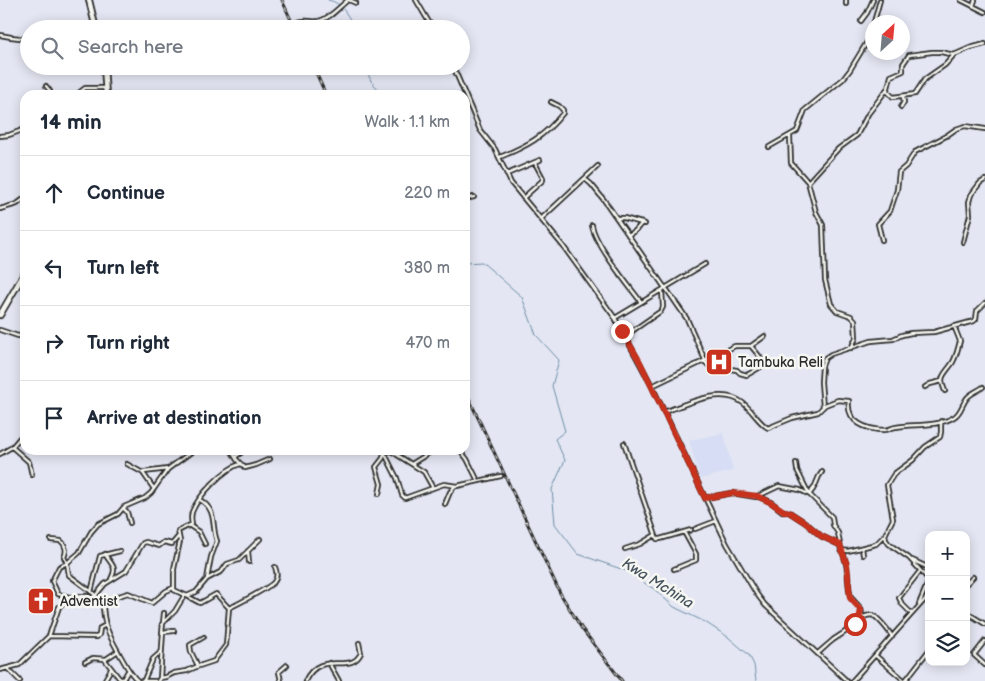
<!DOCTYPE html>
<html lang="en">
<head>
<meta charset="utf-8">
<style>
	:root { --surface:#fff; --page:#f2f2f3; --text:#1f2937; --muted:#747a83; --line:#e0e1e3 }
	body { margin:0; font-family:"Balsamiq Sans",sans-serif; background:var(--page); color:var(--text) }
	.controls { position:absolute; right:15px; bottom:15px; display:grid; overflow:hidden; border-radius:10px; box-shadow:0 2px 12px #0003 }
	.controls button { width:45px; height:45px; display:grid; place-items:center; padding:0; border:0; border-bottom:1px solid var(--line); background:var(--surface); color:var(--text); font:25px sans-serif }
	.compass { position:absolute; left:865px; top:15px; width:45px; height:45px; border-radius:50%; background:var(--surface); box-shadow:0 2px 12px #0003; rotate:26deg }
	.stop { position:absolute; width:15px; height:15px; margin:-11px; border:4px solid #c8321e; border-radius:50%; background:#fff }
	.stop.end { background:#c8321e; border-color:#fff; box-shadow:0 1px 5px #0008 }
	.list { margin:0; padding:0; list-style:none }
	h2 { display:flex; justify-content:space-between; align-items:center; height:65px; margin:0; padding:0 20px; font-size:21px }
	h2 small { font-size:16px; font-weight:400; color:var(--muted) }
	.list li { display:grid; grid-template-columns:32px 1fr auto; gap:15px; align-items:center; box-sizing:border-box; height:75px; padding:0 20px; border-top:1px solid var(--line) }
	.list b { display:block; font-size:19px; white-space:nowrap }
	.list em { font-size:16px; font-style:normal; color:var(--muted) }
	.icon { flex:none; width:28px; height:28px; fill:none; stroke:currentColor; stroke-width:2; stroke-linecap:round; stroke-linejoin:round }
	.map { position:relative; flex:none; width:985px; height:681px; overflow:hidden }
	.search { position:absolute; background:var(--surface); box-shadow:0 2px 12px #0003; left:20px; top:20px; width:450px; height:55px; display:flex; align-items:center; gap:12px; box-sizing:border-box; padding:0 18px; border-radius:28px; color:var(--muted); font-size:19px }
	.panel { position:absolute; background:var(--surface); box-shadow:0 2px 12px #0003; left:20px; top:90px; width:450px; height:365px; border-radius:15px }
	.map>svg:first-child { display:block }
</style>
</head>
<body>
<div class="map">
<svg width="985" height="681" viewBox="0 0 985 681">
	<rect width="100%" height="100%" fill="#e4e7f3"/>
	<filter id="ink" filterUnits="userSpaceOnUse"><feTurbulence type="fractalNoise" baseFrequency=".02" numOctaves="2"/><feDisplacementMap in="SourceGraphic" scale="10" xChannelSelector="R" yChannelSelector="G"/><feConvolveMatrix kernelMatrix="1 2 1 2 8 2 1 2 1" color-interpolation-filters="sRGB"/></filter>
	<g filter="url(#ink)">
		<path fill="#d7ddf4" d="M724,354l3,11 -13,5 -4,-11z
			M724,433l9,38 -33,8 -11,-39z"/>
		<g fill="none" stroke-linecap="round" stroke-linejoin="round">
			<path stroke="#6d8ca5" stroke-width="1" d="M328,0c17,3 18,17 29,29
				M365,66l6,15 12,14
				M465,263l17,-1 40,35 14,38 23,25 -7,26 13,45 -10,8 10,21 -13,29 3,35 23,30 46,16 30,19 20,18 31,15 23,15 21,18 5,10 2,16"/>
			<g stroke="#2b2b2b" stroke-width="6">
				<path id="minor" d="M349,0l7,3
					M416,0l17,29
					M846,0v4
					M961,0l24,12
					M973,6l2,-6
					M861,21l6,-8 6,-13
					M874,22l6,-22
					M296,23c9,-5 14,0 23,-2 12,-3 20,-14 29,-21
					M0,35l11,2 18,2
					M453,66l27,64 15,19 16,34 52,63 52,72 10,18 27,50 75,158 29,49 9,12 82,76
					M64,67v-1
					M46,86l4,5 -2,4
					M886,90l7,7 22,-3 10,-15 20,-14 9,-10
					M76,95l9,-7h20
					M901,107l3,-5 -1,-5
					M0,136l9,-1 16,-6
					M790,136l1,27 17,19 8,30 7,13 2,55 6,24 6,7 14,5 4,4 1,18 -5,10
					M769,147l28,-16 8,-21 38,-31 7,-9 20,-33 2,-10
					M500,157c27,-11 44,-20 63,-44v-3l-4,-4 -8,-4
					M507,174l33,-14
					M585,179l6,5 13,16 61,88
					M808,182l30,-33 19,-14 11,-21 20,-26 3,-12 12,-5v-7l6,-9 23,-3h9l13,3 16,-7 15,-4
					M523,198l20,-18v-2l-8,-15
					M465,199l9,-2
					M0,209l17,-5 8,-6
					M617,218h7l21,6
					M541,219l57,-53
					M592,225c2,18 37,61 49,77
					M628,235l7,-4 7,-8
					M882,240l-4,-16 12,-13 7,-21 2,-18 7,-6 9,-14 31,-16 10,-7 9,-3 20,3
					M963,242l7,-27 -1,-13 2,-7 9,-12 5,-3
					M665,287l22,32 18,41
					M615,318l90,-54
					M0,330l18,6 7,-1
					M625,336l36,-25 2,-4 -1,-17
					M704,361l9,9 11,-2 13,2 3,3 7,2 17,-10 -4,-8 -9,-11
					M652,386l83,-40h16l14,-10
					M925,387l5,-3 12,-3
					M945,391c-6,-14 -2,-15 6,-26 5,-6 7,-17 9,-24l-6,-15
					M823,407l-2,-25 1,-16 3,-8 6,-4 40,-13 22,-2 9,-4 9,-2 23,-1 40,-11 2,-2 1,-8 8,-8
					M664,412c22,-8 58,-26 79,-9 9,7 16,20 25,25l24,-10 26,-6 7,-7 13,-5 11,1c-3,21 17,29 36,29 4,0 8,-3 11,-3 18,-3 42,0 58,-10 7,-4 8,-13 13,-19 4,-5 11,-7 16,-11
					M624,443l33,96h3l31,-9
					M12,447l17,15 3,13
					M231,450l6,10 8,8 11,-3 14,-6
					M460,450l7,9 11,22
					M391,451l33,21 9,16
					M385,452l11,-2
					M0,454l12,-7 11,-13 2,-16
					M385,454l12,24 5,17 3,3 39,-14 13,2 44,-10
					M235,457l10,-7
					M413,463l21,-13
					M796,463l1,7 12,24
					M127,464l16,9 11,16
					M240,464c-16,5 -42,32 -48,48 -1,4 -1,8 0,12l-14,7 2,10 -6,28v21l13,6 9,-4 11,-13 15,-8 5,-7 12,-4 21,-21
					M144,472l24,-3
					M379,494l2,-10 -5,-17 7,-9 2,-8
					M809,494c9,-8 6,-14 13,-22
					M757,496l14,6 11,9 7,1 17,11 15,13 19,9
					M705,498l27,-5 24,4 23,-11 21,4 10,5 22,22 1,8 5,8 3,17 7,1 28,-7 9,-9
					M200,500c18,10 11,27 17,41l-6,16 -4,22
					M445,504l5,-12 5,-6
					M123,508l4,4 3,11
					M190,526l9,6 6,12
					M695,529l21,-8
					M862,548l1,7
					M625,549l15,-5 15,-9
					M248,551l1,11
					M105,554c6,11 13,12 6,25
					M912,560l17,8
					M674,569l22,-9v-6l-12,-22
					M929,580l-20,-22 -20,-14 -3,-4 -1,-5 8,-16 -6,-34 7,-11 19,-14 12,-13 15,-10 1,-5v-11
					M966,584l7,-7
					M173,588l-7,3 -14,12 -24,-10 -28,9 -7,-9 -24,-18 -2,-12 12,-10 12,-21 7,-8 20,-10 6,-7 21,-9 6,-5 17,-24 26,-19
					M91,592l9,-36 20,-5
					M95,596l10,-12 21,-13 17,-28 3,-1 13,4 5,-4 8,2 6,-7
					M187,596l13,7 16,-9 12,13
					M69,597l18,-1 9,3
					M103,602c0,23 6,33 17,53 6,10 9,18 18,26
					M919,604l10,-24
					M966,612l19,12
					M911,613l-9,-9 -3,-6 21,-27
					M859,619c4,-2 9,-4 13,-4 5,1 18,17 20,22
					M162,624l13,-13 9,-15
					M162,633l2,-20
					M49,636l48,1 2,-2 1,-7 6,-3
					M985,641l-11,14 11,10
					M818,653c5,-4 10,-9 15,-13 8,-6 33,-18 28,-31 -3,-6 -10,-8 -11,-15 -3,-15 -1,-29 -8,-43
					M876,656l29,25
					M105,660l14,18 6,3
					M85,662l8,-4 13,1 12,-8
					M329,663l10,18
					M198,666l-7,-14 -1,-7 14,-8
					M8,669l12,12
					M0,670l19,-5 30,-29 10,-29 10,-10 -11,-3 -6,-13 7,-14 8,-4 -3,-6c3,-5 2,-12 -3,-16l-10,-1
					M160,678l6,-1 8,-4 13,-2 9,-4 18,-6 12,-16 3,-37c7,-3 41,-21 45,-26 4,-5 3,-10 1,-15
					M144,680l9,-21 8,-7
					M104,681l7,-12
					M122,681l6,-10
					M141,681h14
					M158,681l2,-3 3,-46 11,-1
					M281,681l-2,-9 8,-7
					M305,681c16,-33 45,-5 56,-28l-2,-10
					M852,681l77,-86
					M905,681l24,-31"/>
			</g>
			<g stroke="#2b2b2b" stroke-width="8">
				<path id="highway" d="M89,0l7,29
					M104,66l2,29
					M0,315l25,-43"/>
			</g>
			<use href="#minor" stroke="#f6f6f2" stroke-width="2.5"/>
			<use href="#highway" stroke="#f6f6f2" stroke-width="4.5"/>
			<g stroke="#2b2b2b" stroke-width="3">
				<path id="rail" d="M282,0l13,29
					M313,66l13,29
					M465,390l95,203 22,36 40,52"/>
			</g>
			<use href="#rail" stroke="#f6f6f2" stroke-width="1" stroke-dasharray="4" stroke-linecap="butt"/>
		</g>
	</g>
	<g fill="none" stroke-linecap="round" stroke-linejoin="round" filter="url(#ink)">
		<path stroke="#c8321e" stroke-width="6" d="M622,331l18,31 65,136 27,-5 25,3 13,6 14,9 5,1 17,11 15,13 19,9 7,20 3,33 11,12 -2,9 -4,5"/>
	</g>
	<defs>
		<g id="hospital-square" transform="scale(1.4375)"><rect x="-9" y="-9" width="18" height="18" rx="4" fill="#c8321e" stroke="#f6f6f2"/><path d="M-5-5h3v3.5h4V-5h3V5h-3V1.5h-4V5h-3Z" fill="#fff"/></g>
		<g id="church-square" transform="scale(1.4375)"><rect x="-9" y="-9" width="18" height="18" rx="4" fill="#c8321e" stroke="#f6f6f2"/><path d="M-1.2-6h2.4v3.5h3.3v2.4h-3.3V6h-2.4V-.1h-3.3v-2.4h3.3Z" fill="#fff"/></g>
	</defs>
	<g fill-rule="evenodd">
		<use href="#hospital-square" x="719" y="362"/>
		<use href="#church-square" x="41" y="601"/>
	</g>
	<g text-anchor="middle" stroke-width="5" stroke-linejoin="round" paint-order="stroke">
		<g font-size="14" fill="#2b2b2b" stroke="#f6f6f2" text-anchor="start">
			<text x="738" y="367">Tambuka Reli</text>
			<text x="60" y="606">Adventist</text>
		</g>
		<g font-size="15" font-style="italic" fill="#46545e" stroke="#f6f6f2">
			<text transform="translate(658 583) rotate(32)" y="5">Kwa Mchina</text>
		</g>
	</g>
</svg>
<div class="controls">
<button>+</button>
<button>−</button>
<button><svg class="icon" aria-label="layers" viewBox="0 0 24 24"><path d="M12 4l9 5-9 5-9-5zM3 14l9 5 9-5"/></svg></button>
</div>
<svg class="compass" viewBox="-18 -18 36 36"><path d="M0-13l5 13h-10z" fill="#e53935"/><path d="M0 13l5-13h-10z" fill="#747a83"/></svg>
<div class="stop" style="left:855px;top:624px"></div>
<div class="stop end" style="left:622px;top:331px"></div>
<div class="search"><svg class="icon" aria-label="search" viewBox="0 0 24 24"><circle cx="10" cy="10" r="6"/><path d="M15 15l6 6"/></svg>Search here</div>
<section class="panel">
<h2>14 min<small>Walk · 1.1 km</small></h2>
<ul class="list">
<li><svg class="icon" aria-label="ahead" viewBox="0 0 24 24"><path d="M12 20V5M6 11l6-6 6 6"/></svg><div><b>Continue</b></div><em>220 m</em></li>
<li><svg class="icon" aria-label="left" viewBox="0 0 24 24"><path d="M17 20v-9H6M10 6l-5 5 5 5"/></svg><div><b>Turn left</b></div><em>380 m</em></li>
<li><svg class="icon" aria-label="right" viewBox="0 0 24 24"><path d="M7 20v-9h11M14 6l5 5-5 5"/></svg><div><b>Turn right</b></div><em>470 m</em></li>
<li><svg class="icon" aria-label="arrive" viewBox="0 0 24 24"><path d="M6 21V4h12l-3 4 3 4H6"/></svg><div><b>Arrive at destination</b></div></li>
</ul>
</section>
</div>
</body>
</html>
